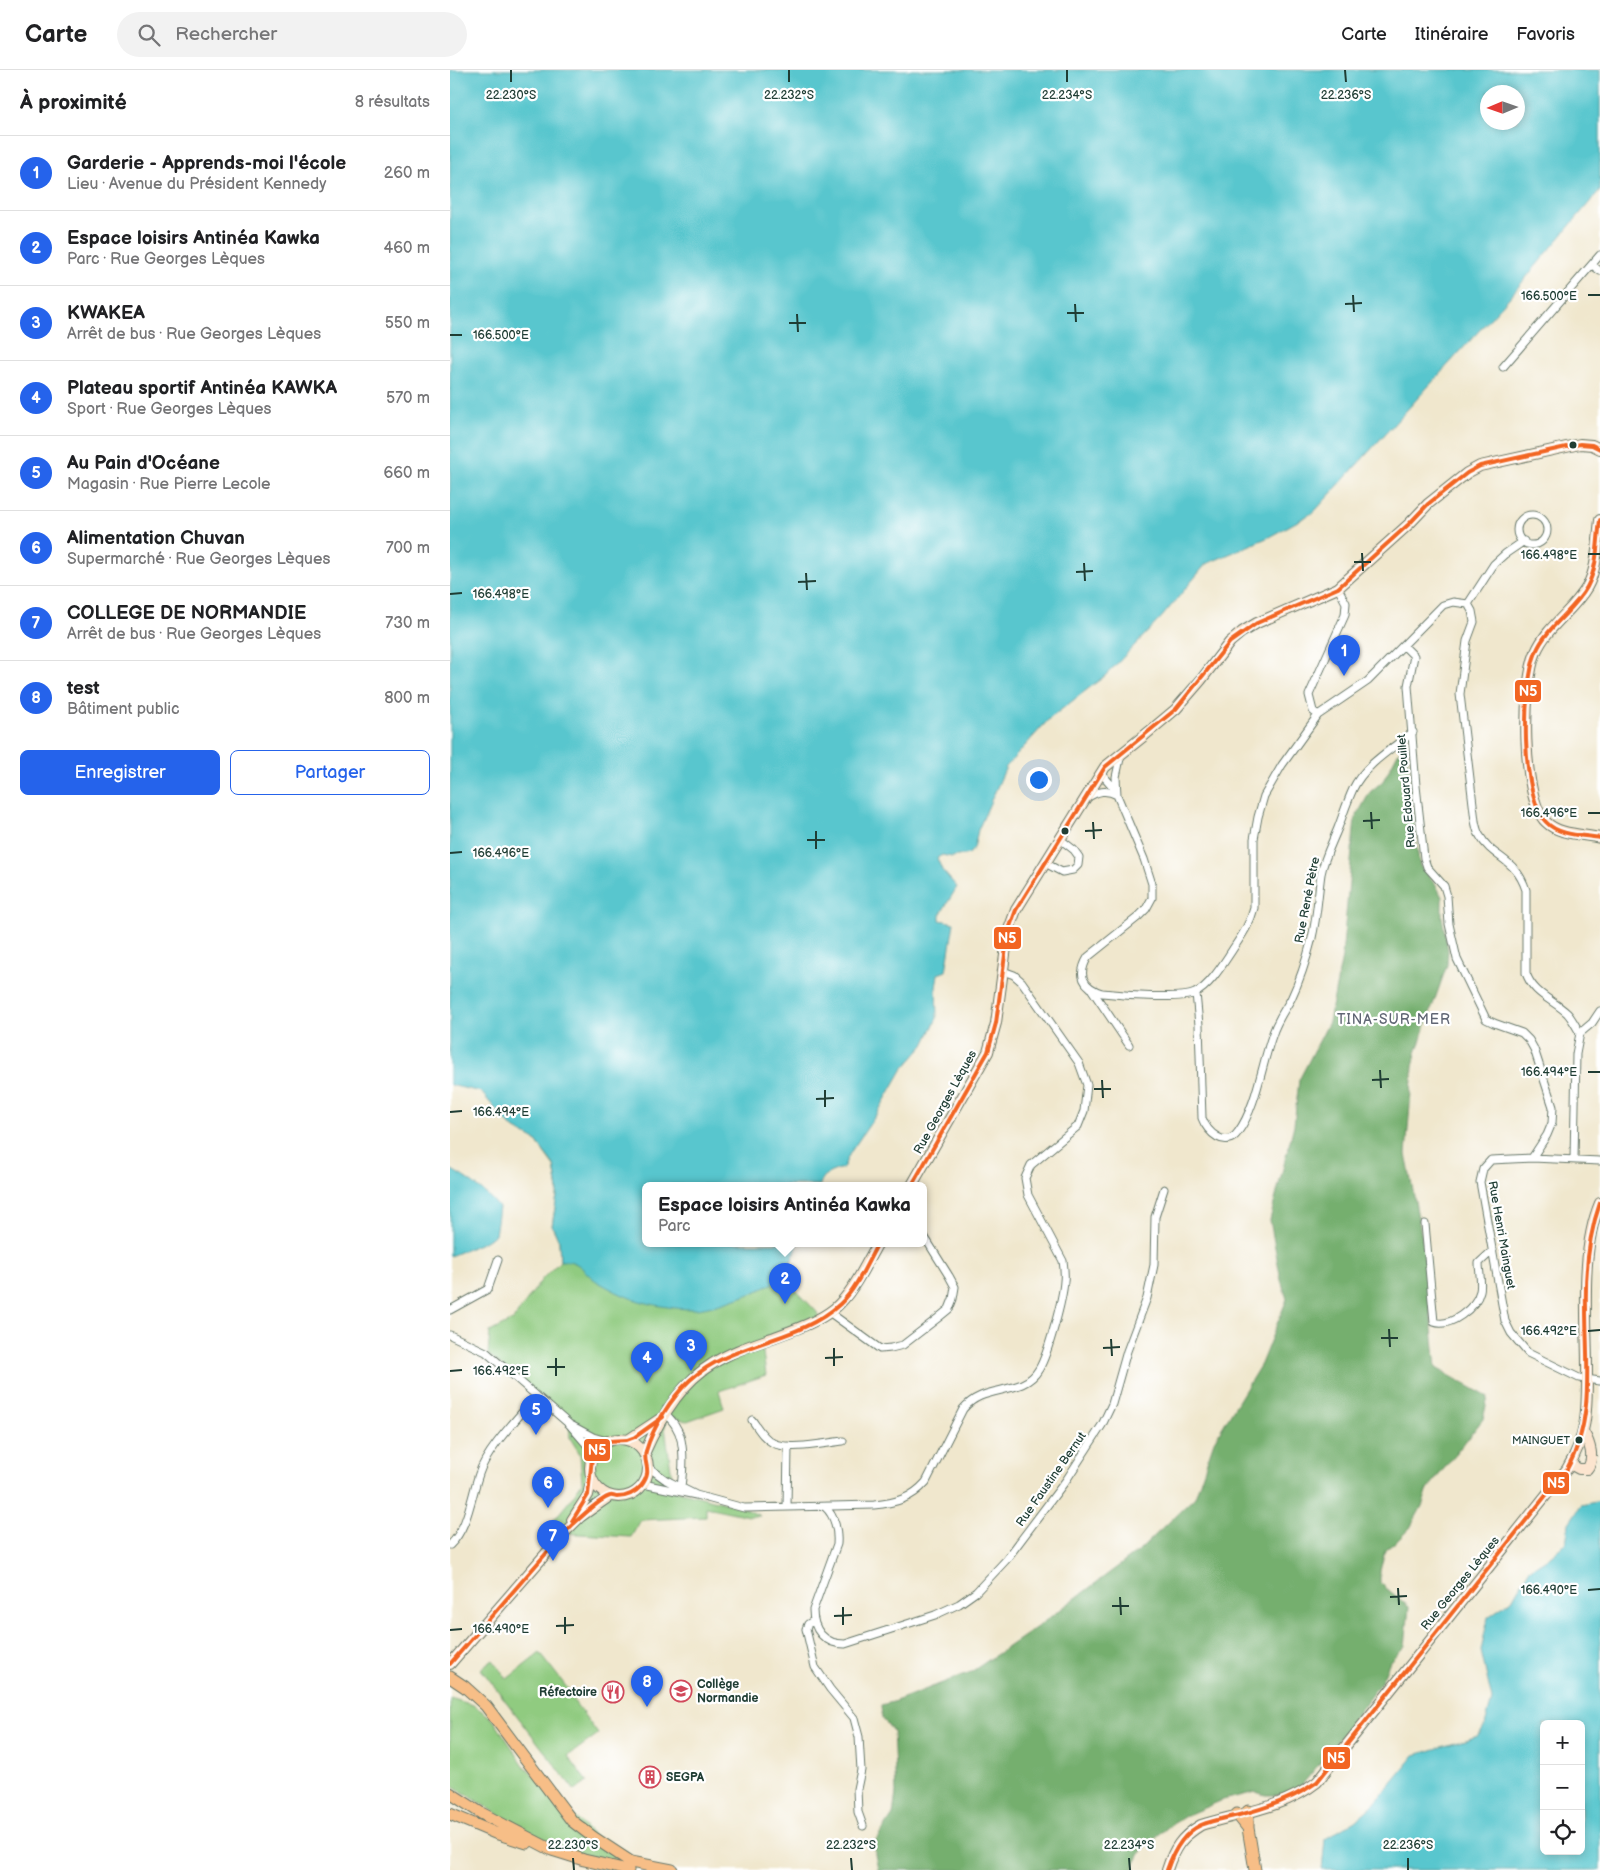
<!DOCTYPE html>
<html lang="fr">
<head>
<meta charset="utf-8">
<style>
	:root { --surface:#fff; --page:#f2f2f2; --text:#202124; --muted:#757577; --line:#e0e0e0; --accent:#2563eb }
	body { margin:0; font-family:"Balsamiq Sans",sans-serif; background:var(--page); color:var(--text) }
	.controls { position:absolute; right:15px; bottom:15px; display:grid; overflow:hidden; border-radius:8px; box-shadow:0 2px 8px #0003 }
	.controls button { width:45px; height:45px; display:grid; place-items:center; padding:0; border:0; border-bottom:1px solid var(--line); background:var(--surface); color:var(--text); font:25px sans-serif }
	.compass { position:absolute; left:1030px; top:15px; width:45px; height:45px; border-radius:50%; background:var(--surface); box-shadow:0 2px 8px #0003; rotate:268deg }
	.you { position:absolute; left:588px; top:709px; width:18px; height:18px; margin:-12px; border:4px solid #fff; border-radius:50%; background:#1a73e8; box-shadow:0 0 0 8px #1a73e833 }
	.badge { display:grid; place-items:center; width:32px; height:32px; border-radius:50%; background:var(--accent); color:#fff; font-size:16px; font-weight:700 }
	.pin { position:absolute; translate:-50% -41px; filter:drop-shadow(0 1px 2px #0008) }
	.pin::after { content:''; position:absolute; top:26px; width:18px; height:15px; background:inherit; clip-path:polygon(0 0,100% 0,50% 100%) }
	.popup { position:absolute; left:192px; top:1112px; width:285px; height:65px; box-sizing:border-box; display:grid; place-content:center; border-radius:8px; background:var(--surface); filter:drop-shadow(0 1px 4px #0005); font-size:16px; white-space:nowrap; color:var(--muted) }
	.popup b { font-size:19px; color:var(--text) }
	.popup::after { content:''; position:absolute; left:50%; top:100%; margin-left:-10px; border:10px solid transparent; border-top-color:var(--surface) }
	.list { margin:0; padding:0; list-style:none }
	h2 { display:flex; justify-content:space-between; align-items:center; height:65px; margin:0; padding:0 20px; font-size:21px }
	h2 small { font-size:16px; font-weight:400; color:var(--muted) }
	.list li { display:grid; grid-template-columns:32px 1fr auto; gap:15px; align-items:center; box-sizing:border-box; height:75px; padding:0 20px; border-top:1px solid var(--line) }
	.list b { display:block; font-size:19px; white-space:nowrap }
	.list p { margin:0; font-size:16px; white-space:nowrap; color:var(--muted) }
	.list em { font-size:16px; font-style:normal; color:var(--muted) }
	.actions { display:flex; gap:10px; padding:15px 20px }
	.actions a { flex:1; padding:11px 0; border:1px solid var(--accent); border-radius:8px; text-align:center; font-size:18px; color:var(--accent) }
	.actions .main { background:var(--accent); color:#fff }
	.icon { flex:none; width:28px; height:28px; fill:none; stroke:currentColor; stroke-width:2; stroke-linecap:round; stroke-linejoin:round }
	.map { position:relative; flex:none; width:1150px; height:1800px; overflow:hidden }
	header { display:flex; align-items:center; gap:30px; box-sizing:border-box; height:70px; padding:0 25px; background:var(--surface); border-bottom:1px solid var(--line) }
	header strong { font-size:24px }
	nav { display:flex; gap:28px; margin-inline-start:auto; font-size:18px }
	.search { width:350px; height:45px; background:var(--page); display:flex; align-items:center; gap:12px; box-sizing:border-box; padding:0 18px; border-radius:28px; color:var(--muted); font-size:19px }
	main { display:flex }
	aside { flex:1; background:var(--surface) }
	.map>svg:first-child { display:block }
</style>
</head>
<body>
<header>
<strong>Carte</strong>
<div class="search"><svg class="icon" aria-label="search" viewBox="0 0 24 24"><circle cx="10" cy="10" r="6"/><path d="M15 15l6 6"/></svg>Rechercher</div>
<nav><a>Carte</a><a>Itinéraire</a><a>Favoris</a></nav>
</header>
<main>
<aside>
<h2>À proximité<small>8 résultats</small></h2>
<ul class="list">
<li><span class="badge">1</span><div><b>Garderie - Apprends-moi l'école</b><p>Lieu · Avenue du Président Kennedy</p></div><em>260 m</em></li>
<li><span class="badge">2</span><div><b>Espace loisirs Antinéa Kawka</b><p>Parc · Rue Georges Lèques</p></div><em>460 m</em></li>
<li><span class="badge">3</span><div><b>KWAKEA</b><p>Arrêt de bus · Rue Georges Lèques</p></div><em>550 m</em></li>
<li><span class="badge">4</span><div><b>Plateau sportif Antinéa KAWKA</b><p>Sport · Rue Georges Lèques</p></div><em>570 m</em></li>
<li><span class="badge">5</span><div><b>Au Pain d'Océane</b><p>Magasin · Rue Pierre Lecole</p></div><em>660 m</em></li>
<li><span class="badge">6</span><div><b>Alimentation Chuvan</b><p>Supermarché · Rue Georges Lèques</p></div><em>700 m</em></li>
<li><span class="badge">7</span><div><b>COLLEGE DE NORMANDIE</b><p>Arrêt de bus · Rue Georges Lèques</p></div><em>730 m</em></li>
<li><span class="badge">8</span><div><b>test</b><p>Bâtiment public</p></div><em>800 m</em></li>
</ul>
<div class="actions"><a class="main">Enregistrer</a><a>Partager</a></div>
</aside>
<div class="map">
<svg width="1150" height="1800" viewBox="0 0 1150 1800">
	<rect width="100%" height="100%" fill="#fff"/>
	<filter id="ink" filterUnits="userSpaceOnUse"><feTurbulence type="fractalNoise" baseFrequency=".02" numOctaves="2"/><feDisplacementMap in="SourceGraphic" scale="10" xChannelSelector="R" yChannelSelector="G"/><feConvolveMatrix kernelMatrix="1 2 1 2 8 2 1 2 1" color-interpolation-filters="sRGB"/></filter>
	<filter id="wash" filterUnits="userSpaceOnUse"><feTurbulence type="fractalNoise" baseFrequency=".0096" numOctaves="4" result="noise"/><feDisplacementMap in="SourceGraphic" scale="20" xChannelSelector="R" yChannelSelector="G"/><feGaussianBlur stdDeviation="1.12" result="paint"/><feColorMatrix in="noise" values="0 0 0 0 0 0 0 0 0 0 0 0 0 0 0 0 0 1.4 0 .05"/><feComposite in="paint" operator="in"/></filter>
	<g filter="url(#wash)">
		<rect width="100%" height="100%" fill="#f0e7cd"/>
		<path fill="#90cb80" stroke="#58845a" d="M85,1070l11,4 51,121 202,-22 -16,34 33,34 4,7 -58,27 4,30 -47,16 5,17 -37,13 -21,-6 -1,13 9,62 70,18 16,8h-11l-43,-9v10l-65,3 -10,17 -87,-5 27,-33 11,-16 -2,-29 -10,-16 -1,-14 -81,-70 2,-22 23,-12 30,-42 17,-17 -1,-20 -7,-15 6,-36 -4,-24z
			M90,1583l35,45 -2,2 25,34 -30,22 19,26 -12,9 -94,-122 12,-9 14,19z
			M0,1628l23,7 19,13 33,49 97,97 -50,-12 -55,-26 -67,-42z"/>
		<path fill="#74af6e" stroke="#4a7651" d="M949,681l8,2 9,91 4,22 15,17 7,14v20l6,33 -1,15 -31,88 -3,14 -7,87 18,95 12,119 52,29 -5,22 -55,70 -6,17 -12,22 -12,12 -13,10 -5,21v12l29,24 -4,39 -15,15 -9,21 -48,65 -32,39 -18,9h-18l-9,-3 -33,8 -36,15 -19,12 -25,21 -9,17v5h-256l-3,-16v-12l18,-27 3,-22 -3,-62 -11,-13 -1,-13 12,-3 78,-30 66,-45 103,-77 55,-53 19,-56 47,-77 26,-65 -6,-19 -11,-60 24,-95 5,-45 30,-58 13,-65 13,-138 15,-27 13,-11z"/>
		<path fill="#59c6ce" stroke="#3c8281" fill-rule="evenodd" d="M0,0h1150v120l-92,109 -194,213 -45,25 -63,27 -45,54 -55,57 -57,44 -43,48 -28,63 -4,18 -5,6 -17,3 -10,-2 -5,3 5,12 15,17 -17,28v5l14,3 -8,48 -8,3 -2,14 1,30 -13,27 -22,25 -24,42 -28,41 -7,15c-10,3 -21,6 -23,17h-174v58h153c-3,7 -12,29 -17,34 -11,12 -73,33 -89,32 -19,0 -42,-4 -60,-10 -12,-4 -24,-11 -35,-17 -15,-9 -17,-23 -38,-21l-1,-20 -7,-15 6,-36 -4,-25 -19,-25 -25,-14 -29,-34 -31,-7zM1038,22h30v30h-30z
			M0,1099c14,7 41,26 49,39l-4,27 -13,8 -32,13z
			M1150,1431v369h-278l3,-31 30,-18 20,-18 40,-48 63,-19 7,-11 7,-25 -11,-49 7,-34 24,-17 17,-30 19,-12 18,-15 3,-20 12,-18zM1094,1654h37v127h-37z"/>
	</g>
	<g filter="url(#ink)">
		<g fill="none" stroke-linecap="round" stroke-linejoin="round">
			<g stroke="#68786a" stroke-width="9">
				<path id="street" d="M1142,195l8,6
					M1053,297l97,-112
					M1067 460a15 15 0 1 1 30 0a15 15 0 1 1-30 0Z
					M1018,534l26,-40 11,-10 19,-13
					M954,576l10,10 -6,30 8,100 8,72 3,9 17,19 3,10 2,28 8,35 29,60 8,4 28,10 7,7 5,9 19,58 -1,16 -5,12 -15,23
					M868,645l-5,-4 -4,-16 36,-80 1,-12 -8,-15
					M651,703l13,15 30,71 8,25v14l-6,11 -8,8 -50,40c-11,18 -5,30 14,36 19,2 78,7 93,0 14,-6 28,-29 36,-41 9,-14 19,-27 23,-44v-69l4,-22 6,-21 18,-31 36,-50 50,-34 75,-76 10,-3 15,2 4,7 2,11 -7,19 -7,53 15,127c1,5 2,11 5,15 13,23 36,22 46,54v83c7,21 26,26 41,40 5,5 9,14 13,20l-4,21 -2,105
					M637,728c11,-7 19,-9 30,-3l-1,-18 5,-23
					M595,793l17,9 11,-2 5,-5 1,-8 -5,-7 -14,-11
					M642,920l37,55
					M746,923l3,32 3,93c5,14 24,32 36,14 18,-24 24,-68 34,-96 4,-14 12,-25 19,-37 9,-19 16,-41 21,-61 5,-21 6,-43 9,-64 3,-16 11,-31 17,-46 5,-13 9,-26 15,-39 11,-24 39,-40 60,-57
					M1130,963l12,-10 8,-12
					M1150,1091l-68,-3 -41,2 -8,9 -3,13 25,139 6,12 17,20 51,25 21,3
					M975,1154l9,98c16,6 42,-14 46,-31 2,-8 -1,-20 -1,-28l14,-13
					M0,1240l38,-21 10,-29
					M379,1242l51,37 11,-1 12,-3 35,-27 11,-9 4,-10 2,-12 -6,-11 -25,-40
					M0,1265l36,17 83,72
					M216,1344c3,4 8,8 10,13 10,15 7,44 5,60
					M302,1350c6,8 11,18 21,23 17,8 51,0 70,-2
					M144,1383l-25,-29 24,13 14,4
					M193,1414l53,11 -30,-15 -18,-13
					M246,1425l48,13 130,-3c22,-2 38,-7 52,-23l37,-73c16,-19 37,-16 59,-25 7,-3 13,-8 17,-15 9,-15 24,-70 25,-88 1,-7 0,-13 -1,-20l-35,-66 -3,-17 6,-13 47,-39 6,-15 3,-26 -8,-22 -57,-81 -8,-7 -11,-4
					M337,1437l1,-61
					M375,1437c10,9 13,24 12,37l-24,66c0,20 11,34 32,34l90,-29 24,-11 17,-12 30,-32 61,-81 35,-54 10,-21 15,-53 20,-53 7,-33 1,-48 9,-28
					M0,1475c18,-17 21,-48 29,-71 8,-25 40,-57 57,-78
					M363,1551l-5,3 -2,5 9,38 15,22 24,29 5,19 2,33 -4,19 1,23 5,14"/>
			</g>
			<g stroke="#68786a" stroke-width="12">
				<path id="secondary" d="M1150,450c-3,21 -2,48 -13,67 -14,24 -40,39 -51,65 -14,31 -15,146 10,170 13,13 37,12 54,16
					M462,1115l76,-133 8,-29 12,-91 8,-22 89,-143 40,-32 31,-26 25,-29 29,-38 12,-10 15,-9 81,-35 71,-64 19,-20 39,-31 13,-7 100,-22 12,1 8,4
					M140 1398a29 29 0 1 1 58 0a29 29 0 1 1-58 0Z
					M178,1370l32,-21
					M194,1384c15,-34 36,-71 68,-90 18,-12 40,-19 60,-26 21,-8 44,-15 62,-29 20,-17 31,-44 44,-66
					M1120,1394l9,5h8c8,-10 3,-26 -3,-36
					M122,1450l16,-25 4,-16
					M0,1594l113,-130 17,-17 30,-21
					M717,1800c7,-22 14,-33 34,-45 37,-11 85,-18 116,-43l250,-313c21,-34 20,-61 20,-99 0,-52 -7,-120 13,-167"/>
			</g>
			<g stroke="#68786a" stroke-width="13">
				<path id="primary" d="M0,1607l15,10 21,19 86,115 21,16 38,25 41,8
					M0,1723l31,20 71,37 32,10 44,10
					M798,1741v17l7,42
					M0,1744l45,19 32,10
					M787,1744l11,14"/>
			</g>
			<use href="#street" stroke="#fff" stroke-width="7"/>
			<use href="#secondary" stroke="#fce5cf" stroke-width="10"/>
			<use href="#primary" stroke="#f7be87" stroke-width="11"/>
			<g stroke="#fff" stroke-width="8">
				<path id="bus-1" d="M1150,450c-3,22 -2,47 -13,67 -13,24 -40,39 -51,65 -14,35 -16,142 10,170 13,14 37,13 54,16
					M462,1115l76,-133 8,-29 12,-91 8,-22 89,-143 71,-58 54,-67 27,-19 81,-35 71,-64 19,-20 39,-31 13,-7 100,-22 12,1 8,4
					M122,1451l16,-26 4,-37 7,-11 9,-6 19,-1 8,-3 28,-20
					M0,1594l113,-130c8,-8 36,-35 47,-38 2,-1 5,1 7,1 9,0 18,-4 24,-11 13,-16 1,-23 5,-35 7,-24 25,-53 44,-71 43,-39 108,-37 150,-76 17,-16 27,-41 38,-61
					M717,1800c6,-18 16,-37 34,-45 12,-5 26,-7 38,-10 28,-7 54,-16 78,-33l250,-313c28,-50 19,-105 19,-161 -1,-36 2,-71 14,-105"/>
			</g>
			<use href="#bus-1" stroke="#f26522" stroke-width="4"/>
		</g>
	</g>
	<path fill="none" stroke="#1f3d34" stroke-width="2" d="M61,0v12M339,0v12M617,0v12M895,0l1,12M903,225l1,17M1138,225h12M625,234l1,18M895,234l17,-1M617,243h17M347,244l1,18M339,253h17M0,265h12M912,483l1,18M1138,484h12M904,492h17M634,493l1,18M626,502l17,-1M356,503l1,17M348,512l18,-1M0,524l12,-1M921,742l1,17M1138,743h12M913,751l17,-1M643,752l1,17M366,761v18M635,761l17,-1M357,770h18M0,783l12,-1M930,1000l1,18M1138,1002h12M652,1010l1,18M922,1010l17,-1M644,1019h17M375,1020v17M366,1029l18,-1M0,1042l12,-1M939,1259l1,18M1138,1261l12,-1M931,1268h17M661,1269l1,17M384,1278v18M653,1278l17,-1M106,1288v18M375,1288l18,-1M97,1297h18M0,1301l12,-1M948,1518l1,17M1138,1520l12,-1M670,1527l1,18M940,1527l17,-1M662,1536h17M393,1537v18M384,1546l18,-1M115,1547v17M106,1556l18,-1M0,1560l12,-1M123,1788l1,12M401,1788l1,12M679,1788l1,12M958,1788v12"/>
	<defs>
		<g id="school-ring" transform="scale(1.125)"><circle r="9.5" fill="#fff" stroke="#d1495b" stroke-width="1.5"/><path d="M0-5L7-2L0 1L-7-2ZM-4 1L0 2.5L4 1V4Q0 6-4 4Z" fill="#d1495b"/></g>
		<g id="restaurant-ring" transform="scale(1.125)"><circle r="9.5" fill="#fff" stroke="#d1495b" stroke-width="1.5"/><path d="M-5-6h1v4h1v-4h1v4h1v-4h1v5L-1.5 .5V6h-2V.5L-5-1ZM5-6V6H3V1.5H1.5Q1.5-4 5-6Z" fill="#d1495b"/></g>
		<g id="building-ring" transform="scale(1.125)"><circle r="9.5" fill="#fff" stroke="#d1495b" stroke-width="1.5"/><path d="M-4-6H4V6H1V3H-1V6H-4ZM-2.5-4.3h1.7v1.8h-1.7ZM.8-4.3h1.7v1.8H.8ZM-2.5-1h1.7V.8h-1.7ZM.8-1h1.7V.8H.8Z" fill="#d1495b"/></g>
	</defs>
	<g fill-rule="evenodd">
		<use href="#school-ring" x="231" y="1621"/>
		<use href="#restaurant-ring" x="163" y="1622"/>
		<use href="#building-ring" x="200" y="1707"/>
	</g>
	<g fill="#1f3d34" stroke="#fff" stroke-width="2">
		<circle cx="1123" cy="375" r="4.5"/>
		<circle cx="615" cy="761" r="4.5"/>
		<circle cx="1129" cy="1370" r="4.5"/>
	</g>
	<g text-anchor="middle" stroke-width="4.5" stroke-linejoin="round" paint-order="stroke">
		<g font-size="11" fill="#1f3d34" stroke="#fff" text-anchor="end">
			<text x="1120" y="1374">MAINGUET</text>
		</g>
		<g font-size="12" fill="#1f3d34" stroke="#fff">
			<text transform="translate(956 721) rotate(-95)" y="4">Rue Edouard Pouillet</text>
			<text transform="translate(857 830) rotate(-79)" y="4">Rue René Pètre</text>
			<text transform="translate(495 1032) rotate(-61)" y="4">Rue Georges Lèques</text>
			<text transform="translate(1052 1165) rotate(80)" y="4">Rue Henri Mainguet</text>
			<text transform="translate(601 1409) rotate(-55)" y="4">Rue Faustine Bernut</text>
			<text transform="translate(1010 1513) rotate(-51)" y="4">Rue Georges Lèques</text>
		</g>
		<g font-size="12" font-weight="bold" fill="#1f3d34" stroke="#fff" text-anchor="start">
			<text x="247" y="1618">Collège<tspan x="247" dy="14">Normandie</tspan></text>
			<text x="147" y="1626" text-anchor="end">Réfectoire</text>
			<text x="216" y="1711">SEGPA</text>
		</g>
		<g font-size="14" letter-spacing="1" fill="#606674" stroke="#fff">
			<text x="944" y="954">TINA-SUR-MER</text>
		</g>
	</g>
	<g font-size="12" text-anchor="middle" fill="#1f3d34" stroke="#fff" stroke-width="4.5" stroke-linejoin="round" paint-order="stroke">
		<text x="61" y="29">22.230°S</text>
		<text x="339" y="29">22.232°S</text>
		<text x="617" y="29">22.234°S</text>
		<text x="896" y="29">22.236°S</text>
		<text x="1099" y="230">166.500°E</text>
		<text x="51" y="269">166.500°E</text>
		<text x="1099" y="489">166.498°E</text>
		<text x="51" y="528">166.498°E</text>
		<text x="1099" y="747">166.496°E</text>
		<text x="51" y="787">166.496°E</text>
		<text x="1099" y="1006">166.494°E</text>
		<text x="51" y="1046">166.494°E</text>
		<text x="1099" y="1265">166.492°E</text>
		<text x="51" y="1305">166.492°E</text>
		<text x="1099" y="1524">166.490°E</text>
		<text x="51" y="1563">166.490°E</text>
		<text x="123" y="1779">22.230°S</text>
		<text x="401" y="1779">22.232°S</text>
		<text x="679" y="1779">22.234°S</text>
		<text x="958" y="1779">22.236°S</text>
	</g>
	<g stroke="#fff" stroke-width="2">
		<rect x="1064" y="609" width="28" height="24" rx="5" fill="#f26522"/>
		<rect x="543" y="856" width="29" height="24" rx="5" fill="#f26522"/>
		<rect x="133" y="1368" width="28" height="24" rx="5" fill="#f26522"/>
		<rect x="1092" y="1401" width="28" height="24" rx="5" fill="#f26522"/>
		<rect x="872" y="1676" width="29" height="24" rx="5" fill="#f26522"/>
	</g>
	<g font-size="14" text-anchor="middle" font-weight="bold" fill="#fff">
		<text x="1078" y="626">N5</text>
		<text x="557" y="873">N5</text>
		<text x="147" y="1385">N5</text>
		<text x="1106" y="1418">N5</text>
		<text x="886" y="1693">N5</text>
	</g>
</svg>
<div class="controls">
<button>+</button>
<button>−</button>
<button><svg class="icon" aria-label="locate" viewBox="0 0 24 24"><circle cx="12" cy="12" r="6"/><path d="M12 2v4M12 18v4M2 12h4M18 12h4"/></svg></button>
</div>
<svg class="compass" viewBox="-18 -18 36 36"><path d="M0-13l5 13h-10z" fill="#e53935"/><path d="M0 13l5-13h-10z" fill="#757577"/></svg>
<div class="you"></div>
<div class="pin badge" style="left:894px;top:606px">1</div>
<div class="pin badge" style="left:335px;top:1234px">2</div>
<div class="popup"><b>Espace loisirs Antinéa Kawka</b>Parc</div>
<div class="pin badge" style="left:241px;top:1301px">3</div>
<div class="pin badge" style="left:197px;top:1313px">4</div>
<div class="pin badge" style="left:86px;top:1365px">5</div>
<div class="pin badge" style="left:98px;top:1438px">6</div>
<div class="pin badge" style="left:103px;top:1491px">7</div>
<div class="pin badge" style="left:197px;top:1637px">8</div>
</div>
</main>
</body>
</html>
